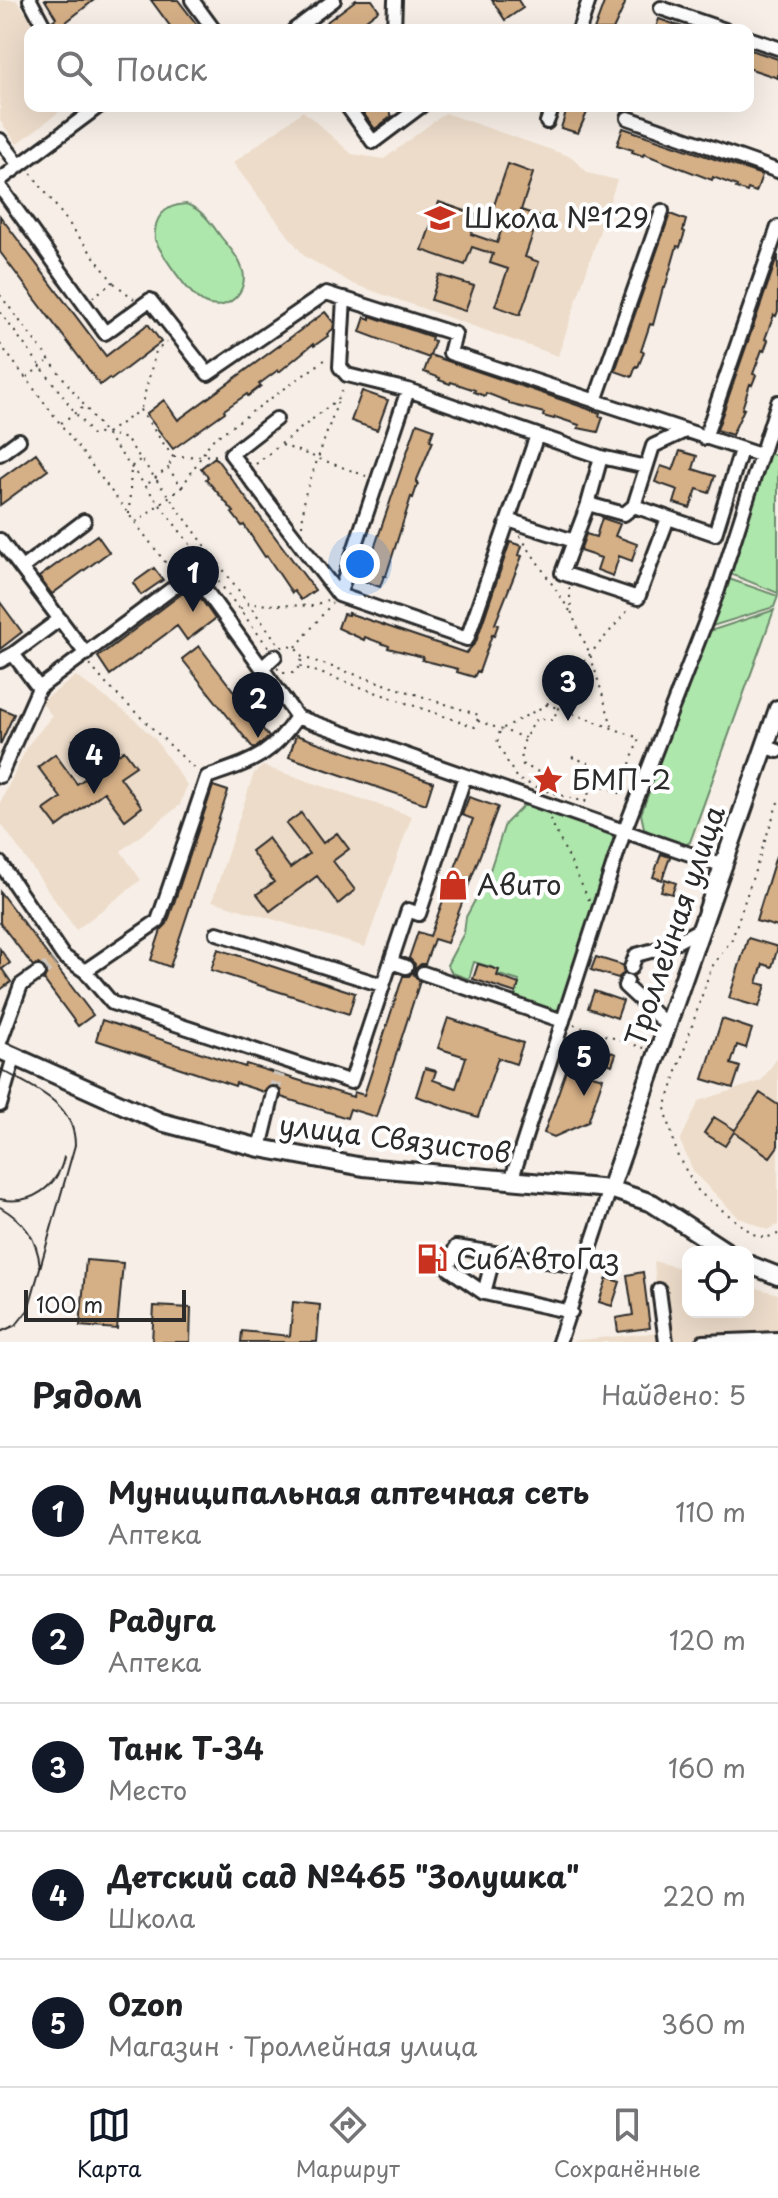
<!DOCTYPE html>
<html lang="ru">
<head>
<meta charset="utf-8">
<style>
	:root { --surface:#fff; --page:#f2f2f2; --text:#202124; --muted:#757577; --line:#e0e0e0; --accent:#111827 }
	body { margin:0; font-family:"Playpen Sans",sans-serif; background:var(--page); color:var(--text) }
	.controls { position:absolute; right:24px; bottom:24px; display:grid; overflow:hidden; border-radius:16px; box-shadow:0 8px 32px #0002 }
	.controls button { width:72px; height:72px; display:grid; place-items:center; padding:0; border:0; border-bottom:2px solid var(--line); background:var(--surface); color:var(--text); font:40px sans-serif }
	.scale { position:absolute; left:24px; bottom:20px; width:162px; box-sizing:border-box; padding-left:8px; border:4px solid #2b2b2b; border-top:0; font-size:22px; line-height:28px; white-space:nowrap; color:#2b2b2b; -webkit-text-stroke:6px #fff; paint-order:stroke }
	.you { position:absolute; left:360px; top:564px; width:28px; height:28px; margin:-20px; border:6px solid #fff; border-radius:50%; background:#1a73e8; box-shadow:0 0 0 12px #1a73e833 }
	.badge { display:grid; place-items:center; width:52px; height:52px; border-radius:50%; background:var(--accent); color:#fff; font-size:26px; font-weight:700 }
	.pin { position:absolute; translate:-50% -66px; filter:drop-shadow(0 2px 4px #0008) }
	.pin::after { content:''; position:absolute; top:42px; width:28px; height:24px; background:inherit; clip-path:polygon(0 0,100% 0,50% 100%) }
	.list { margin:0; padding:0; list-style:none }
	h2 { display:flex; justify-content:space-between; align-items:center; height:104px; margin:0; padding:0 32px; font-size:34px }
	h2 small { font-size:26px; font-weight:400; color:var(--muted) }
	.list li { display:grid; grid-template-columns:52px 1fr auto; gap:24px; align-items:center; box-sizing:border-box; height:128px; padding:0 32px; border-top:2px solid var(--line) }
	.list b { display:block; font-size:30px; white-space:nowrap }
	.list p { margin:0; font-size:26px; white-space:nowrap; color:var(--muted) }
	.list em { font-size:26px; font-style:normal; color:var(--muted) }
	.icon { flex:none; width:44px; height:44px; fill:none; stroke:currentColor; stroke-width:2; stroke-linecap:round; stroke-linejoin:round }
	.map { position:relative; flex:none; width:778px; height:1342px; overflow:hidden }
	.search { position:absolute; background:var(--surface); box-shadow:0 8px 32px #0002; left:24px; right:24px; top:24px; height:88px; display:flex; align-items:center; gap:20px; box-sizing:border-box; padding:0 28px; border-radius:16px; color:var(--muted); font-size:30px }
	.sheet { height:744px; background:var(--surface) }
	nav { display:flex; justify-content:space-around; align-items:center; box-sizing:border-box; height:112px; border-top:2px solid var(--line); background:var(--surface); font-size:22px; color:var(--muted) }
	nav a { display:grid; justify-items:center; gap:4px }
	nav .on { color:var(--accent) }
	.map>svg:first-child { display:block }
</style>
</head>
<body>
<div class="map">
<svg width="778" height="1342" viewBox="0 0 778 1342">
	<rect width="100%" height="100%" fill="#f7efe7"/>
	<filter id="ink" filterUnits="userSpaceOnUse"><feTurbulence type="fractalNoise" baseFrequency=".0125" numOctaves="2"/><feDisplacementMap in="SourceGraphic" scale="16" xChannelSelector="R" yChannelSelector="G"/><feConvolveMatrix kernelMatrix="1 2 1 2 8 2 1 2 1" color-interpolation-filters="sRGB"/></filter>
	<g filter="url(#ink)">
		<path fill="#eddcca" d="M0,0h16l23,30h-9v76h37l-50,38 -17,-23z
			M303,111l49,43 32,5 61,-46 127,44 16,16 29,7 -59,176 -205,-72 -49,-28 -71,-93z
			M76,676l55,40 24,23 32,46 -7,20 -59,46 20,29 -65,50 -76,-108v-19l28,-58 24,-29 -11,-14z
			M263,766l149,50 -47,131 -153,-46 42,-128z
			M778,1057v168l-11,5 -29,-13 -44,-44 -14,-32 19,-40 62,-20z
			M654,1261l34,9v42h60v-26l30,8v48h-219l101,-10z"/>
		<path fill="#aee7ac" stroke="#6c896c" stroke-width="2" d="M186,204c17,6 25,19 35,33 8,10 17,19 21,31 9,23 -16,46 -38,35 -16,-9 -41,-47 -49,-63 -2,-22 9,-35 31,-36z
			M771,454l7,2v137l-50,-20 39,-118z
			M729,579l49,17 -4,11 -65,20 17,-47z
			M774,610l-84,232 -5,3 -33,-10 -8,-7 -3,-14 66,-182z
			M529,805l86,28 3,8 -55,168c-17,4 -33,-4 -49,-9l5,-19 -26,-8 1,-5 -20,-6 -5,17 -17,-6 -5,-8 17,-32 2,-16 22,-41 17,-52 18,-18z"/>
		<path fill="#d5af86" stroke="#2b2b2b" stroke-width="2" d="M45,0h49l-38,30 -4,-9 4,-3z
			M151,0h27l23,30h-28z
			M356,0h16l7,10 -26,20h-37z
			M492,0h26l5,8 -18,12z
			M605,0h19l1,4 -12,26h-19z
			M659,19l29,10v1h-33z
			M748,49l30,10v19l-30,-10z
			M358,106h27l7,10 -17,13z
			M568,106l21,2 -11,25 -17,-5z
			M623,128l139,47 -6,17 -8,-3 -1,3 -11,-4 1,-2 -24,-9 -1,3 -68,-26 -1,2 -11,-4 1,-2 -16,-5z
			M508,164l25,9 -12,37 18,6 -14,41 14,5 -19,53 -25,-9 13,-37 -18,-6 3,-9 -21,-7 -7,18 -43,-15 17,-48 38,13 -6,19 26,9 7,-21 -14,-5z
			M670,214l16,6 -3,11 2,1 -5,15 -3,-1 -12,42h-2l-10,37 -3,-1 -9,27 3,1 -6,15 -2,-1 -4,11 -17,-6z
			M0,216l106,140 42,-32 13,18 -50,38 -2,-2 -9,7 -100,-133z
			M778,255v56l-2,5 -2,-1 -9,24 3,1 -4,11 -2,-1 -9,24 3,1 -4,10 -2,-1 -8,25h2l-12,26 -15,-5z
			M439,275l35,11 -9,25 -34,-11z
			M325,312l9,11 -1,6 -6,5 1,2 -14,10 -1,-2 -34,28 -1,-2 -19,14 2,2 -13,10 -1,-2 -23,16 1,2 -52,37 -27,-35 18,-14 14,20z
			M370,316l62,21 -1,3 4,1 -6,17 -69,-26 5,-15 5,2z
			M430,355l170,58 -1,3 4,1 -5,15 -20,-4 1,-3 -24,-8 -1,2 -11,-3 1,-3 -35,-9v-2l-23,-9 -1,3 -11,-4 1,-2 -24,-8 -1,2 -11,-4 1,-2 -16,-6z
			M362,391l26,9 -11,30 -26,-9z
			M417,423l17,6 -4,11 3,1 -17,41 2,1 -5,15 -2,-1 -25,79h-2l-4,11 -17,-6z
			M680,451l17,5 -4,13 22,7 -6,17 -12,-4 -7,19 -16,-5 4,-13 -23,-8 6,-16 12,4z
			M36,453l12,17 -48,35v-26z
			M215,457l100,133 -14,10 -7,-9 -2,2 -25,-37 -2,1 -21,-32 -2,1 -10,-13 2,-1 -28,-33 2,-2 -7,-9z
			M602,518l18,6 -5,12 22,8 -5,17 -13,-5 -6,20 -16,-6 4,-12 -21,-7 6,-17 10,3z
			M97,535l12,17 -57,42 -13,-17z
			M510,542l12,4 -3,9 3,1 -27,68 3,1 -4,11 -2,-1 -13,37 -2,-1 -3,6 -17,-5 1,-3 -36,-9 1,-3 -35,-9 1,-2 -24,-9 -1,3 -26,-12 5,-14 5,1v-2l118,40 10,-11z
			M154,568l9,12 -22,15 -8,-12z
			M192,586l23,33 -28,21 -10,-14 -67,49 -12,-18z
			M0,602l22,30 -22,17z
			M199,646l70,91 -15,12 -72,-90z
			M0,708l14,6 -14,31z
			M88,729l22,31 14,-10 12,16 -16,11 22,30 -17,13 -21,-28 -47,35 -13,-17 17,-12 -23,-31 17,-13 22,30 19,-13 -23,-31z
			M296,735l137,47 -7,22 -137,-47z
			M213,786l15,5 -58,176 -19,-7 10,-30 6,-6z
			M469,797l29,10 -51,136 -13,-4 -9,25h-4l-6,5 -1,6 6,6 -44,136 -26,-8 -3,9 -66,-21v-6l-5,-5h-6l-6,6 -28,-9 -1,3 -139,-46 6,-20 143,47 1,-3 107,33 1,-5 10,3 39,-119h6l5,-5 1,-7 -6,-6 9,-26 12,4 43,-117 -11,-4z
			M301,813l22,30 14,-10 12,16 -16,12 22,29 -17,14 -21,-28 -47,35 -13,-17 17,-12 -23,-31 17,-13 22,30 19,-14 -23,-30z
			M661,854l9,3 -8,23 -9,-3z
			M776,856h2v71l-22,-6z
			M665,879l11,4 -4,11 -11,-3z
			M0,892l93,123 -15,11 -34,-46 3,-7 -2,-6 -7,-3 -5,2 -33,-43z
			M748,938l30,9 -6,20 -9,-3 -6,19 9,2 -7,22 -30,-9z
			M0,949l10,14 -8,6 9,13 -11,8z
			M218,949l137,44 -6,21 -138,-44z
			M596,957l26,8 2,8 -6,5 -27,-8z
			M478,964l21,6 -2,6 22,8 -3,9 -43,-14z
			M594,991l29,10 -6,17 -29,-10z
			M448,1018l75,25 -7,21 -18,-6 -20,59 -62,-21 9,-28 11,3 -3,9 23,8 10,-31 -28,-9z
			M722,1019l30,10 -6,19 -9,-3 -6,19 9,3 -7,21 -30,-9z
			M603,1049l13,5 -4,11 -13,-5z
			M567,1068l36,10 -15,44 -34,15 -10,-4z
			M760,1093l18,12v41l-8,11 -36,-25 -9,14 -21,-13 10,-16 21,13z
			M86,1260l37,3 -6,66 -37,-3z
			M643,1272l7,56 -32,4 -2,-14 17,-3 -6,-40z
			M607,1278l13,4 -8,24 -13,-4z
			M293,1302l27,3 -3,37h-76l1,-11 48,5z
			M154,1306l37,2 -1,34h-38z"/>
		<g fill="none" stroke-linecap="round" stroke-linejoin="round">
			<path stroke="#cec8c1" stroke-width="12" stroke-dasharray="12 6" stroke-linecap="butt" d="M38,973l16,-10
				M273,1094l6,-20"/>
			<g stroke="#2b2b2b" stroke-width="18">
				<path id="minor" d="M30,0l16,30
					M192,0l22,30
					M661,8l64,22
					M294,30l40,-30
					M394,30l1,-30
					M579,30l10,-30
					M748,38l30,10
					M347,106l26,36 48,-36
					M628,118l150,53
					M547,122l6,-16
					M0,140l19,25
					M0,180l99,-74
					M0,187l105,146 45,-33 58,74 118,-81 129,41 -5,19 310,102
					M344,298l-4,69 7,8 61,15 129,45
					M595,401l67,-190
					M276,419l-45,35 108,141 128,44 41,-119 66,21
					M685,431l-32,15 -19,60 81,28 26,-84
					M705,438l73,-211
					M0,454l19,-14
					M588,504l13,-47
					M634,506l-10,8 -36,-10 -26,69 76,25 30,-80
					M508,520l29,-85 64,22 45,10
					M0,540l86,114
					M22,568l62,-47
					M339,595l69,-205
					M13,654l47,-35
					M275,656l-13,12 35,49 427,149
					M0,661l13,-7 26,34
					M765,746l13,5
					M0,776l39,-88 154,-115 69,95
					M0,863l63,93 22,15 27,32 239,79 57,-172 11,4 46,-138
					M217,933l165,52
					M391,962l15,5
					M631,968l5,-13 33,-9 35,-19
					M85,971l73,-50 49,-144c45,-16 62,-19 90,-60
					M423,973l140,48
					M627,981l-2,5 43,40
					M0,1042l21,-57 17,-12
					M0,1105l14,-48
					M260,1148l13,-54
					M511,1181l114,-352 93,-239 60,-188
					M659,1290l7,52
					M484,1293l10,-38
					M571,1312l-87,-19 -36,-25 8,-21 129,20
					M559,1342l51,-153
					M703,1342l75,-3"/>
			</g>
			<g stroke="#2b2b2b" stroke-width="22">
				<path id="major" d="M0,1050l161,72 99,26 103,19 247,22 42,14 75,49
					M610,1189l168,-480
					M748,1264l30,12"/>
			</g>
			<path stroke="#2b2b2b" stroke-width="2" stroke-dasharray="2 6" stroke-linecap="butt" d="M31,173l82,109 -20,15
				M114,283l20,16
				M0,295l269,353
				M0,312l92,123 14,-2 20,6 154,207
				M0,344l174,230
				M27,377l20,-15
				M141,408l15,-57 11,-9
				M61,423l21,-15
				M107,433l33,-23 33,47 -5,11
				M282,445l84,31
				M174,457l45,-2
				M256,464l83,-66 4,-10
				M182,487l29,-46 118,-84
				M129,514l2,-47 9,-7
				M136,522l46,-35 -14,-19 -23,18
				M302,526l3,-31 34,-97
				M520,536l52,78
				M569,588l3,27 18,39 22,72
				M240,609l9,-5 63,2 15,-6
				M281,647c11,-2 15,0 21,10l177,58 -4,12 -175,-61
				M296,647l36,-44
				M90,665l16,19 90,86
				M277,668l6,5h10l7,-7 2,-9
				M547,704l82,-95
				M558,708l81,30 -19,55 -27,-10 -8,19 -42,-12 -6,-19 -14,-6c-5,-18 4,-32 14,-46l16,1z
				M478,721l47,17
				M572,757l19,7
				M537,787l-20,-8 -20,-36 3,-13 46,-25 12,3
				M778,802l-46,137 -21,29 -46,140 13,49 21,35 54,42 12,4 13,-4
				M550,819l39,81
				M574,1025l70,23"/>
			<use href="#minor" stroke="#fff" stroke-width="12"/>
			<use href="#major" stroke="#fff" stroke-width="16"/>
			<path stroke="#2b2b2b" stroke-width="2" d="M0,1069c33,19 75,33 75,76l-47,165 -12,15 -16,7
				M0,1199c30,7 58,-12 64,-42
				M0,1207c24,14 37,31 40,59"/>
		</g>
	</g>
	<defs>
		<g id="school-bare" transform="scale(2.4)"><path d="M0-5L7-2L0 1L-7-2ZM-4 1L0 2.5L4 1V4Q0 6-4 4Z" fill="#c8321e" stroke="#fff" stroke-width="2.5" paint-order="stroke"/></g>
		<g id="sight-bare" transform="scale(2.4)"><path d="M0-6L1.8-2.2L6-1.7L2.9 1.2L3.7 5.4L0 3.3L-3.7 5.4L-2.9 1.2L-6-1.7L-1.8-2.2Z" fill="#c8321e" stroke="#fff" stroke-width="2.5" paint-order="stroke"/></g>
		<g id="shop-bare" transform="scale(2.4)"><path d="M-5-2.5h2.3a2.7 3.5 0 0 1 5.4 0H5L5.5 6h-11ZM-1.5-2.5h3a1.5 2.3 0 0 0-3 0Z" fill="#c8321e" stroke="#fff" stroke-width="2.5" paint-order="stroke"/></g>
		<g id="fuel-bare" transform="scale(2.4)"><path d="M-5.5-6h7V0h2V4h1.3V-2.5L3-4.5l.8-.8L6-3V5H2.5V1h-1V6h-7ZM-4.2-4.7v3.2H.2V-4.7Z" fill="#c8321e" stroke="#fff" stroke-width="2.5" paint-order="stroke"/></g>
	</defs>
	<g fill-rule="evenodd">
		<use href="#school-bare" x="440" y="218"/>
		<use href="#sight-bare" x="548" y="780"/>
		<use href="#shop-bare" x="453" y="885"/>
		<use href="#fuel-bare" x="432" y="1259"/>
	</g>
	<g text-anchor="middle" stroke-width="8" stroke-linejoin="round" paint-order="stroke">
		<g font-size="28" fill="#2b2b2b" stroke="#fff" text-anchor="start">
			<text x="464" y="228">Школа №129</text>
			<text x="572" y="790">БМП-2</text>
			<text x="477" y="895">Авито</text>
			<text x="456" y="1269">СибАвтоГаз</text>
		</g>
		<g font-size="28" fill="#2b2b2b" stroke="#fff">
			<text transform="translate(675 926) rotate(-71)" y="10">Троллейная улица</text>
			<text transform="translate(395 1139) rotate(7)" y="10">улица Связистов</text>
		</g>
	</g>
</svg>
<div class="controls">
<button><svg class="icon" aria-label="locate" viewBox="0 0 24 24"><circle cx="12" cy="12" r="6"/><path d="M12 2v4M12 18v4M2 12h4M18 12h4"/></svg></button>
</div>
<div class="scale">100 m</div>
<div class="you"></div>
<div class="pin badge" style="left:193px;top:612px">1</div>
<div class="pin badge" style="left:258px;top:738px">2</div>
<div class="pin badge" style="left:568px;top:721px">3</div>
<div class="pin badge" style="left:94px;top:794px">4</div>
<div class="pin badge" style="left:584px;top:1096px">5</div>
<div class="search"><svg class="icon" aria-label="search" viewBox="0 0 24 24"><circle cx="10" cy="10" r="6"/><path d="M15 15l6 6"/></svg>Поиск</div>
</div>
<section class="sheet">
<h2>Рядом<small>Найдено: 5</small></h2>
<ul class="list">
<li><span class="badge">1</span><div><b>Муниципальная аптечная сеть</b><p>Аптека</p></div><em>110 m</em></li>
<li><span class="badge">2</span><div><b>Радуга</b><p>Аптека</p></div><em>120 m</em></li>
<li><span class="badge">3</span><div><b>Танк Т-34</b><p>Место</p></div><em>160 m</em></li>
<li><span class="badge">4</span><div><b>Детский сад №465 &quot;Золушка&quot;</b><p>Школа</p></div><em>220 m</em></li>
<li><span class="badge">5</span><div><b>Ozon</b><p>Магазин · Троллейная улица</p></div><em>360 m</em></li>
</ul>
</section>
<nav>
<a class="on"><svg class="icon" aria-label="map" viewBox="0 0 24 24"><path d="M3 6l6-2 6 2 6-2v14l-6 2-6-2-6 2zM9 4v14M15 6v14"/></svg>Карта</a>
<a><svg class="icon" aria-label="directions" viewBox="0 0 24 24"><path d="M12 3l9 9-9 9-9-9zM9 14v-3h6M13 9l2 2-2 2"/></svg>Маршрут</a>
<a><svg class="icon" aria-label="saved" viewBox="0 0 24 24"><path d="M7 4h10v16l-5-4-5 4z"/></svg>Сохранённые</a>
</nav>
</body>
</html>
